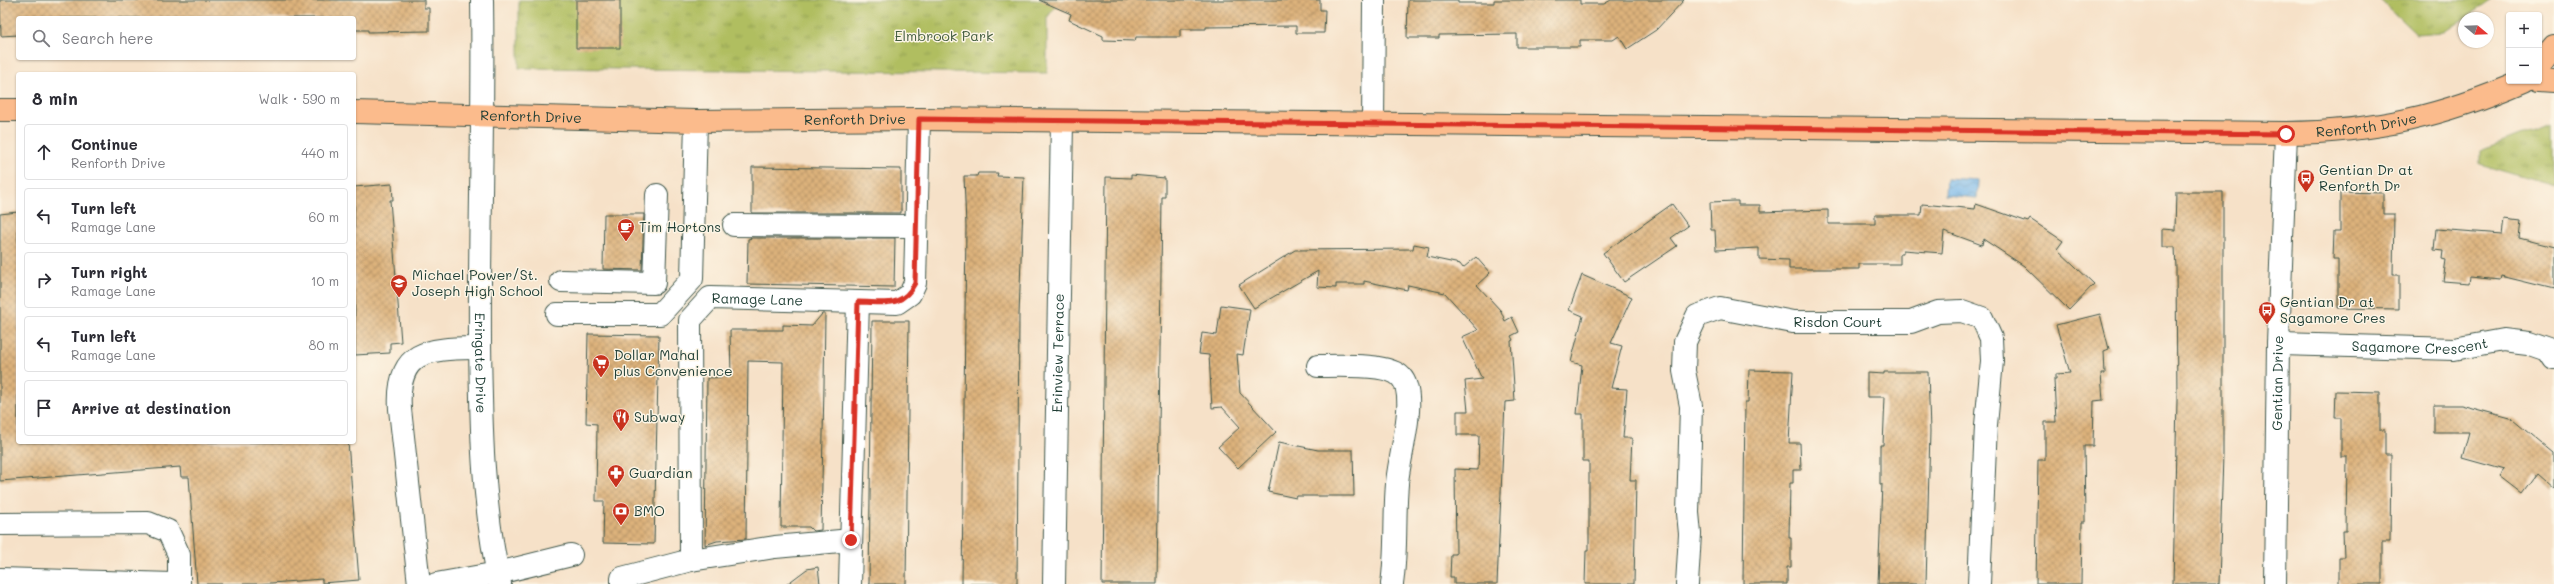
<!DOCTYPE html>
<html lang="en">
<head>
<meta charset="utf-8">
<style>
	:root { --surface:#fff; --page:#f2f2f3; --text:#2b2b33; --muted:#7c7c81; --line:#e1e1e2 }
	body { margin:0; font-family:Mali,sans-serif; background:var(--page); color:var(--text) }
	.controls { position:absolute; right:12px; top:12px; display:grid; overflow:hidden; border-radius:4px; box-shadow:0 1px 3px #0004 }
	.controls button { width:36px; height:36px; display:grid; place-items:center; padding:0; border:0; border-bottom:1px solid var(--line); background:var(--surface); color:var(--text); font:20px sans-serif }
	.compass { position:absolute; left:2458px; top:12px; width:36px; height:36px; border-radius:50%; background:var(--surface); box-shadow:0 1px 3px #0004; rotate:109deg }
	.stop { position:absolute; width:12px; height:12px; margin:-9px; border:3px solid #d93025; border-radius:50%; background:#fff }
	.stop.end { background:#d93025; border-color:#fff; box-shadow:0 1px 4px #0008 }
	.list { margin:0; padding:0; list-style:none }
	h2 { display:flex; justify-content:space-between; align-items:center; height:52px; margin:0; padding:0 16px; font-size:17px }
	h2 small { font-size:13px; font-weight:400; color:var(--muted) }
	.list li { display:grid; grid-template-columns:26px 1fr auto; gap:12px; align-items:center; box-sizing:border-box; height:56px; margin:0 8px 8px; padding:0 8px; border:1px solid var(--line); border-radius:4px }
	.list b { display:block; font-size:15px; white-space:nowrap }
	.list p { margin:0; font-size:13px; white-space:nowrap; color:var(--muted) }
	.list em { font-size:13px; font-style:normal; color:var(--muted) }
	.icon { flex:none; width:22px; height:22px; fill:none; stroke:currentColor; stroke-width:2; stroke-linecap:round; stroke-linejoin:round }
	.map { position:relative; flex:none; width:2554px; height:584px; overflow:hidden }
	.search { position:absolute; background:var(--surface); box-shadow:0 1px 3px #0004; left:16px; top:16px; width:340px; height:44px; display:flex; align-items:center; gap:10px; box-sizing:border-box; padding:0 14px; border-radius:4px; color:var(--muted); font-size:15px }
	.panel { position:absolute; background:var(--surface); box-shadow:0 1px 3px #0004; left:16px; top:72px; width:340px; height:372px; border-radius:4px }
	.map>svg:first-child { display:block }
</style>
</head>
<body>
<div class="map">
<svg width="2554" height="584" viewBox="0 0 2554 584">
	<defs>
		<pattern id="grass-tufts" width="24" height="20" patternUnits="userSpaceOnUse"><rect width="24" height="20" fill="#b0be61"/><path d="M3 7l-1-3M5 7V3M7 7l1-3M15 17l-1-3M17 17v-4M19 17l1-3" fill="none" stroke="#8f9c51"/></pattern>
		<pattern id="water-waves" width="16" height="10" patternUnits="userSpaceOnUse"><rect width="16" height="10" fill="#79b9ed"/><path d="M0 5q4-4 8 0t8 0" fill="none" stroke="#6398c1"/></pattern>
		<pattern id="building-cross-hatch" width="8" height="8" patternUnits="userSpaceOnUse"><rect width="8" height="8" fill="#ddb27c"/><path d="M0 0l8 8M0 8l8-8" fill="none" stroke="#b39266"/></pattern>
	</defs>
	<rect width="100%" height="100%" fill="#fcf5e5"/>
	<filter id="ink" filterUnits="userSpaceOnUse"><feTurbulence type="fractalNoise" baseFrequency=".025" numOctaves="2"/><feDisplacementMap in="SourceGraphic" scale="8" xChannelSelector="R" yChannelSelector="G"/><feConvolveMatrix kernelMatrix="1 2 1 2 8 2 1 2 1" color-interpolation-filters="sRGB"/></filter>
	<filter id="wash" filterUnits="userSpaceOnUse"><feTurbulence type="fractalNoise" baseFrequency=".012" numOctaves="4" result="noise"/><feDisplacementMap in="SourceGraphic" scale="16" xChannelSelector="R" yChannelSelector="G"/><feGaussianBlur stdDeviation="0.9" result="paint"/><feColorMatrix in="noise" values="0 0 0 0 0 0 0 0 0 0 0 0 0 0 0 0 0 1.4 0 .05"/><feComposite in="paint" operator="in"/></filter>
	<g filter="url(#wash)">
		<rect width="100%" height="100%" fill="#f6e1c8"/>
		<path fill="url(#grass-tufts)" stroke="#687e4a" d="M519,0h541l-13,18v55l-528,-5z
			M2380,0h111l-47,32 -28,2z
			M2554,123v63l-74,-22v-13z"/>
		<path fill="url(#water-waves)" stroke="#4c7b90" d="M1946,178l32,2 -1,18 -32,-3z"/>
		<g id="blocks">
			<path fill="url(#building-cross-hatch)" d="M0,0h424v8h5v23l-61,1v-2h-14v-12h-336v17l-17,1z
				M576,0h44v48h-44z
				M1039,0h281v10h5l-1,23h-28v-7l-90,1v2h-26v8h-44l-1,4 -32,-1v-4l-34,-16 2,-6z
				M1408,0h50v3h36v-3h86v4h24l7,-4h73l-28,30 -29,19 -8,-13 -6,4h-33v7h-63v-13l-78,1v3h-32z
				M752,167l149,2v44h-149z
				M978,173h20l-1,3 27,1 -5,138 -2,269h-55l4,-358 -2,-50h13z
				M1131,175l34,3v19h-3l-5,387h-55l4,-407 25,1z
				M392,184l1,16h-3l11,142 -11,1v10l-35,2 -1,-168z
				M2176,192h47v263l-4,129h-46l4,-184 -1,-132 -1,-21h-13v-18l13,1z
				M2340,192l43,1v21h11l-1,61h6v34l-61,-1v-49h-5l1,-28h6z
				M1735,201h3v4h22v7l68,-2v14h47v-9h46l1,-11 53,5 1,-5 52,18 2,-3 33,22 -6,8 37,35 -25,26 -45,-44 -41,-27 -1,6 -38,-14 -2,22 -39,-3v4h-3v10h-41v5h-70v-9l-30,-1v-11l-43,2 -1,-20h-4l-1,-28z
				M1672,204l16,22 -17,12 6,8 -53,36 -21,-29z
				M18,212v230h330l11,138 -37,3v-4l-63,5h-62l-8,-107h-8l-1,-10 -180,14v-267z
				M604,214h40l-2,56 -39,-1z
				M2505,219l16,2 -2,17 35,9v42l-53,-13 -1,4 -30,-3 -1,6 -26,-2 3,-21 -4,-1 1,-8 -9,-1 2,-21 67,5z
				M752,238h143l-1,49 -147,-3 1,-45z
				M1414,244l15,3 -2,10 33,7 3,4 13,-11 14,16 -13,12 24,26 4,10 7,-4 7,15 -8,4 2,4 -2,1 4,60 -10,1 -8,182h-43v-7h-4l1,-23h5l-1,-85 23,1 1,-35h-22v-24h11l-3,-30 17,-2 -20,-42 16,-7 -33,-37 -37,-8 -1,5 -43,-9v3h-28v4l-19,-1 1,-16 -64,37 -15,-23 56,-35 118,-1z
				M1582,275l50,22 -21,46 11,3 -11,42 16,1 -4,49h9l-2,42h6l-2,104h-49l1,-33h3v-90h-6v-47h-6l5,-49 -11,-3 12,-46 -14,-6z
				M1221,305l29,4 -7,46 -6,-1 3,39 36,39 -38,36 -20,-21 22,-20 -18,-20 -10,1 -3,-53 -10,-1 3,-21 15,2z
				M822,314h3l-1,72 -3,144 -8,1 -4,-4h-28l2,-165 -35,-1 -2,178 -29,2 -12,4 2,-167 24,-1 -1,-47h53v-5l29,1z
				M2100,314l9,35 -5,2 1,23h-4l2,26 -9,1 -1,45h-9l1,73v3h-3l-1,62h-45l2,-124h7v-38h11l-2,-43h2v-5l14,-1 -14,-48z
				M872,321h37l-3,263h-37z
				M588,334l71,1 -5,209 -51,-1 1,-42h-8l1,-77 -11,-1z
				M1749,370l44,1 -4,72h11l1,27h-8v13h-3l-1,55h2v29h-4v17h-44l2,-182h3z
				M1884,372h44l2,59 -4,153h-48l4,-100h-2v-39h3l2,-48h-18v-24l17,1z
				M2336,391l44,1v38h5v24h6l-1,88h-8v42h-43v-27h5l-1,-26h3l1,-74h-6v-39h-6z
				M2434,405h27l52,14 41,34v37l-18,-16 -14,19 -22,-17 5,-6 -43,-12 7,-26h-35z
				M1279,442l39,8h35l1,46h-57l-1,2 -28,-6z
				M818,567l2,17h-33l20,-15z"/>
		</g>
	</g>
	<g filter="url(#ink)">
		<use href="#blocks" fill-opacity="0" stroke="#3f564a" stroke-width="1"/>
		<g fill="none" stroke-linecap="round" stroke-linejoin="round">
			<g stroke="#3f564a" stroke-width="24">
				<g id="minor">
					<path id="s1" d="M482,0c2,114 -3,227 -2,341 1,82 2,163 20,243"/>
					<path d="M1373,124l1,-124"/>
					<path d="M734,225l182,1"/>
					<path d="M561,281l93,2 3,-88"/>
					<path d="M557,314h103l32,-35 4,-158"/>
					<path id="s2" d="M2278,344l176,5 49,-9 25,3 20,7 6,9"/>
					<path d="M1318,366c18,0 71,-3 83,11 18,19 -3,82 -4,107 -3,34 0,65 -5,100"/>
					<path d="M0,524l148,-1 20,8 11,24v29"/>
					<path id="s3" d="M691,560l-1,-240 20,-22 187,5 13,-9 5,-11 4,-164"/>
					<path d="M0,579l173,5"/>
					<path d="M419,584l-19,-175c-4,-62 31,-60 80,-61"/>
					<path d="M436,584l62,-11 73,-18"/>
					<path d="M622,584v-6l69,-18 84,-13 76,-7"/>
					<path d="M850,584l8,-282"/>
					<path id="s4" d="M1054,584l8,-463"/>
					<path id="s5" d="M1687,584l3,-50 -2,-21 3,-107 -7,-35 1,-29 12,-26 23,-8 73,14h118l27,-10 24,-1 20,7 9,20 1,23 -6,64 -7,159"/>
					<path id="s6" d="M2275,584l3,-240 8,-211"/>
				</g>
			</g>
			<g stroke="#3f564a" stroke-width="24">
				<g id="major">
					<path d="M2539,65l15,-18"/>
					<path d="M2539,80l15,1"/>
					<path d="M0,110h18"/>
					<path id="s7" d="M354,112l342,9 223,-2 1367,14c89,-1 157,-17 238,-52"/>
				</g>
			</g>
			<use href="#minor" stroke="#fff" stroke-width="22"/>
			<use href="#major" stroke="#fbbb8c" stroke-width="22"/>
		</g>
	</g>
	<g fill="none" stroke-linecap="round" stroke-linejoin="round" filter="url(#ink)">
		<path stroke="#d93025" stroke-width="5" d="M851,540l7,-238c25,0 44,7 57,-19l4,-164 1367,15"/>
	</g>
	<defs>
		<g id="bus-pin" transform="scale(0.9)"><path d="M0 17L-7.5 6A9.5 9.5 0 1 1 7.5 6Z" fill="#c8321e" stroke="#fcf5e5"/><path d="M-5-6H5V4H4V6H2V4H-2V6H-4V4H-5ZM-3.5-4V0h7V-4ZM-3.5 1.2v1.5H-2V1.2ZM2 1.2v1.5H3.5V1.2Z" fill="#fff"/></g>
		<g id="cafe-pin" transform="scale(0.9)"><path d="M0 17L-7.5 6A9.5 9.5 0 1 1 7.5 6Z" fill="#c8321e" stroke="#fcf5e5"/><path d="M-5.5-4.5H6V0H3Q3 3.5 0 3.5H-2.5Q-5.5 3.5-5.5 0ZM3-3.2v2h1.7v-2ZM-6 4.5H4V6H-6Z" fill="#fff"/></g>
		<g id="school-pin" transform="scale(0.9)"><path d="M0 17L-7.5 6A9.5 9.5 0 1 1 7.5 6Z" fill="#c8321e" stroke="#fcf5e5"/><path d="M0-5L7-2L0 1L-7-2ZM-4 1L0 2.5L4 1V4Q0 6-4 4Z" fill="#fff"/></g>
		<g id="supermarket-pin" transform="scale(0.9)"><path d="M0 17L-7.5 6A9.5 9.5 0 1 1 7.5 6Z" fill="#c8321e" stroke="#fcf5e5"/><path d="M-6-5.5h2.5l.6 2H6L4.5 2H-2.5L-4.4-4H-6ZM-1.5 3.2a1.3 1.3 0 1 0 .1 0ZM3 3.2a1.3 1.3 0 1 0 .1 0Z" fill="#fff"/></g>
		<g id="restaurant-pin" transform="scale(0.9)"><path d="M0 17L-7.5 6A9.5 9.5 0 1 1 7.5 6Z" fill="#c8321e" stroke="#fcf5e5"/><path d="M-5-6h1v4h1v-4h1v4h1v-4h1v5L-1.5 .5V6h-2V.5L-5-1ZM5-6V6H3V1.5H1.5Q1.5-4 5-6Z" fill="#fff"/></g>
		<g id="pharmacy-pin" transform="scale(0.9)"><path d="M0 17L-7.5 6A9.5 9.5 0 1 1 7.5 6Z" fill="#c8321e" stroke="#fcf5e5"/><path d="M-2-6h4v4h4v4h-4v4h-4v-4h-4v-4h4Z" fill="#fff"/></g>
		<g id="bank-pin" transform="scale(0.9)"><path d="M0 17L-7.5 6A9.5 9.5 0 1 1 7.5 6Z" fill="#c8321e" stroke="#fcf5e5"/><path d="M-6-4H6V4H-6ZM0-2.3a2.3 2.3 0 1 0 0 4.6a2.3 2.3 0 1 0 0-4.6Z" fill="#fff"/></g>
	</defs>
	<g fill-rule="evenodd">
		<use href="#bus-pin" x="2306" y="178"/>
		<use href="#cafe-pin" x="626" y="227"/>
		<use href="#school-pin" x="399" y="283"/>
		<use href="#bus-pin" x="2267" y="310"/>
		<use href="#supermarket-pin" x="601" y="363"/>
		<use href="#restaurant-pin" x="621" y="417"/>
		<use href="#pharmacy-pin" x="616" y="473"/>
		<use href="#bank-pin" x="621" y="511"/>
	</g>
	<g text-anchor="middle" stroke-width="3" stroke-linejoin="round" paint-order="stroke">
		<g font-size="14" fill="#435d3f" stroke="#fcf5e5">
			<text x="944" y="41">Elmbrook Park</text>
		</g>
		<g font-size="14" fill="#1f3d34" stroke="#fcf5e5">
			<text dy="5" stroke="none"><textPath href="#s7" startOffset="177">Renforth Drive</textPath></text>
			<text dy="5" stroke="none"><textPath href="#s7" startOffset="501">Renforth Drive</textPath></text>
			<text dy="5" stroke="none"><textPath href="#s7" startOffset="2013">Renforth Drive</textPath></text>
			<text dy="5" stroke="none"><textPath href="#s3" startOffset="317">Ramage Lane</textPath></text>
			<text dy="5" stroke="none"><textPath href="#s5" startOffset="415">Risdon Court</textPath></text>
			<text dy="5" stroke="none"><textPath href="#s2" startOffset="142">Sagamore Crescent</textPath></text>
			<text dy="5" stroke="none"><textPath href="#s4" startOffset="231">Erinview Terrace</textPath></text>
			<text dy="5" stroke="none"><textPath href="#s1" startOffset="363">Eringate Drive</textPath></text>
			<text dy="5" stroke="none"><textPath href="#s6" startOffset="201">Gentian Drive</textPath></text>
		</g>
		<g font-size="14" fill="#1f3d34" stroke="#fcf5e5" text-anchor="start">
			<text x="2319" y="175">Gentian Dr at<tspan x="2319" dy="16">Renforth Dr</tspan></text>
			<text x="639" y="232">Tim Hortons</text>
			<text x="412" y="280">Michael Power/St.<tspan x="412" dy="16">Joseph High School</tspan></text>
			<text x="2280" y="307">Gentian Dr at<tspan x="2280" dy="16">Sagamore Cres</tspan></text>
			<text x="614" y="360">Dollar Mahal<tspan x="614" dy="16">plus Convenience</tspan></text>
			<text x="634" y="422">Subway</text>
			<text x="629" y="478">Guardian</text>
			<text x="634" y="516">BMO</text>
		</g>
	</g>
</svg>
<div class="controls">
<button>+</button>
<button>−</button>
</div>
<svg class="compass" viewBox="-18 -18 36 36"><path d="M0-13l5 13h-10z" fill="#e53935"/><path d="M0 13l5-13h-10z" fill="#7c7c81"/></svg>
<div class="stop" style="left:2286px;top:134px"></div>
<div class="stop end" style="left:851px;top:540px"></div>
<div class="search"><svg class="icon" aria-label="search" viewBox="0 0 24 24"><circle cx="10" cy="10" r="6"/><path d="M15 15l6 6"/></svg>Search here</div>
<section class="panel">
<h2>8 min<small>Walk · 590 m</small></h2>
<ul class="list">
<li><svg class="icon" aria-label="ahead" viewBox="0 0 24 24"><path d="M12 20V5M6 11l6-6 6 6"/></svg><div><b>Continue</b><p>Renforth Drive</p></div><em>440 m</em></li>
<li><svg class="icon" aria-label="left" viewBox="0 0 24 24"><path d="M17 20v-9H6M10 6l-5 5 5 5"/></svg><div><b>Turn left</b><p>Ramage Lane</p></div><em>60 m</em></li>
<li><svg class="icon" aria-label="right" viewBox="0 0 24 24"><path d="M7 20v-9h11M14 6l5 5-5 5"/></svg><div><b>Turn right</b><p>Ramage Lane</p></div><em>10 m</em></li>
<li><svg class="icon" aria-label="left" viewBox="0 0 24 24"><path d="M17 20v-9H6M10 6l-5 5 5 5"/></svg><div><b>Turn left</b><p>Ramage Lane</p></div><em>80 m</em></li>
<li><svg class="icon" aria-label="arrive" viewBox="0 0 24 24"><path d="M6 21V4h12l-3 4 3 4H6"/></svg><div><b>Arrive at destination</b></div></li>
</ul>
</section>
</div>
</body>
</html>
